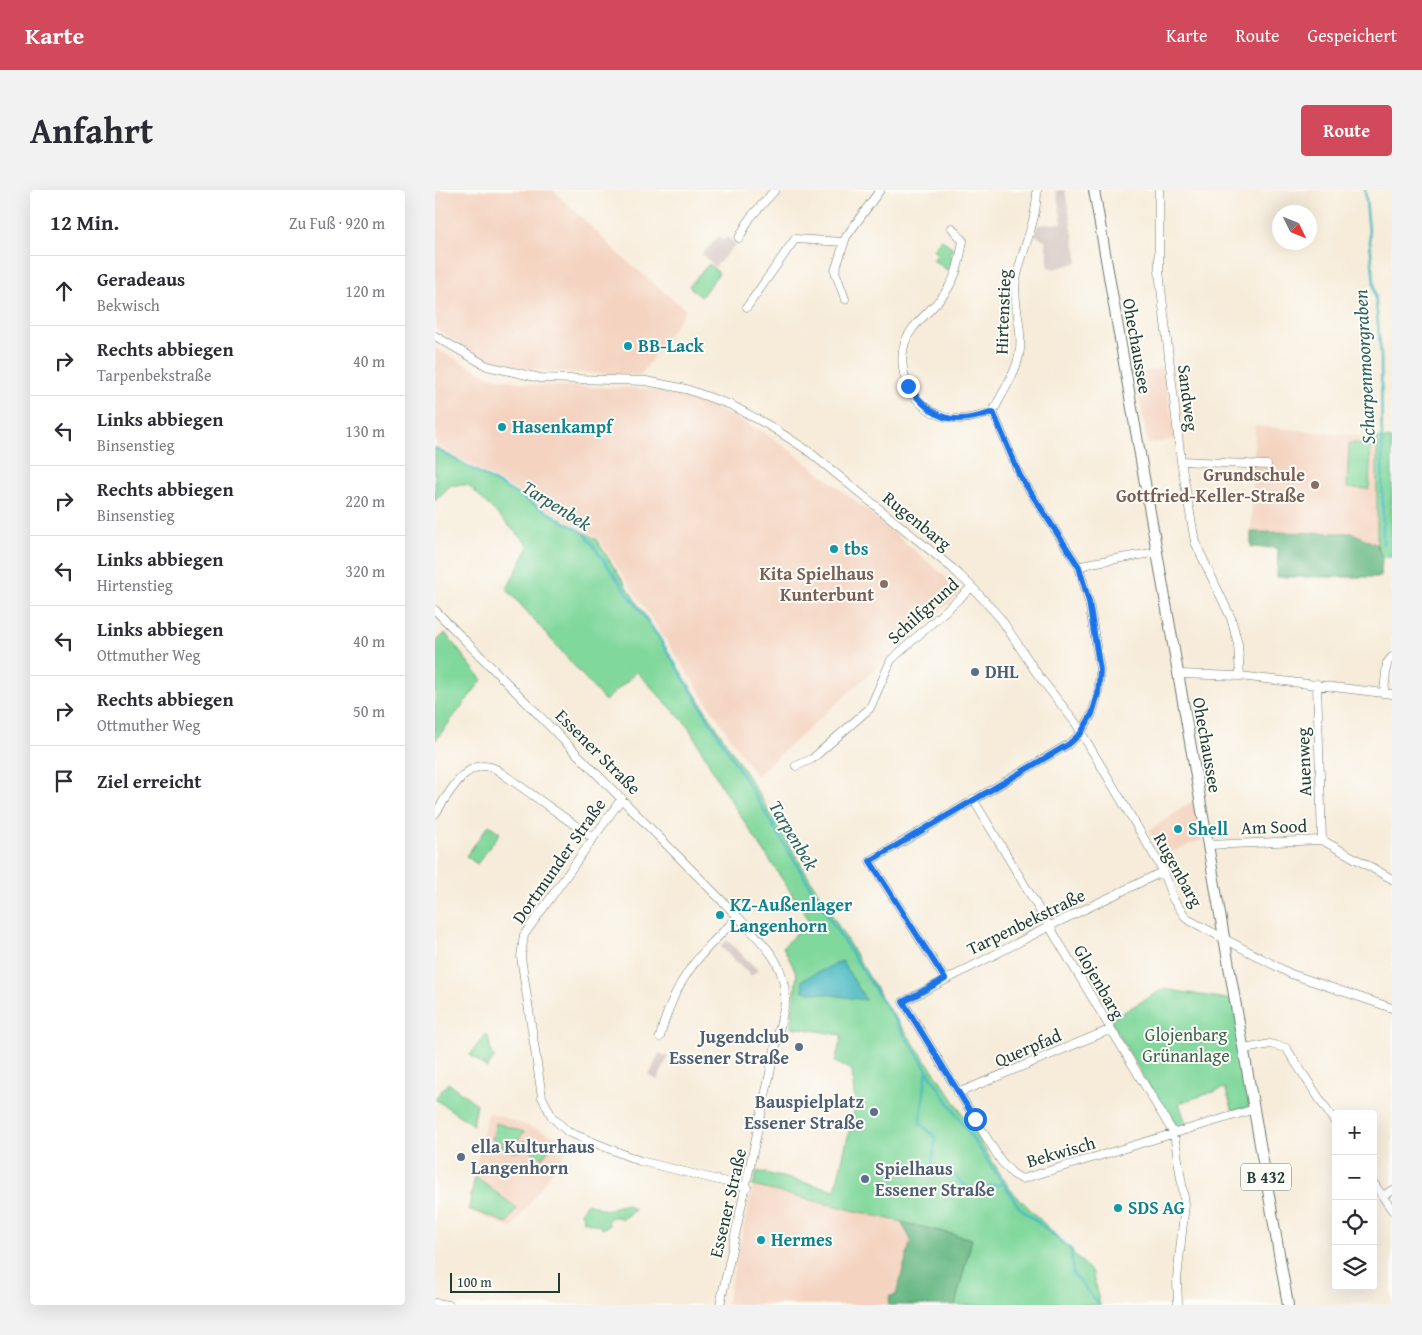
<!DOCTYPE html>
<html lang="de">
<head>
<meta charset="utf-8">
<style>
	:root { --surface:#fff; --page:#f2f2f3; --text:#2b2b33; --muted:#7c7c81; --line:#e1e1e2; --accent:#d1495b }
	body { margin:0; font-family:"Gentium Book Plus",serif; background:var(--page); color:var(--text) }
	.controls { position:absolute; right:15px; bottom:15px; display:grid; overflow:hidden; border-radius:5px; box-shadow:0 5px 20px #0002 }
	.controls button { width:45px; height:45px; display:grid; place-items:center; padding:0; border:0; border-bottom:1px solid var(--line); background:var(--surface); color:var(--text); font:25px sans-serif }
	.compass { position:absolute; left:837px; top:15px; width:45px; height:45px; border-radius:50%; background:var(--surface); box-shadow:0 5px 20px #0002; rotate:133deg }
	.scale { position:absolute; left:15px; bottom:12px; width:110px; box-sizing:border-box; padding-left:5px; border:2px solid #1f3d34; border-top:0; font-size:14px; line-height:18px; white-space:nowrap; color:#1f3d34; -webkit-text-stroke:4px #fdfcf7; paint-order:stroke }
	.stop { position:absolute; width:15px; height:15px; margin:-11px; border:4px solid #1a73e8; border-radius:50%; background:#fff }
	.stop.end { background:#1a73e8; border-color:#fff; box-shadow:0 1px 5px #0008 }
	.list { margin:0; padding:0; list-style:none }
	h2 { display:flex; justify-content:space-between; align-items:center; height:65px; margin:0; padding:0 20px; font-size:21px }
	h2 small { font-size:16px; font-weight:400; color:var(--muted) }
	.list li { display:grid; grid-template-columns:32px 1fr auto; gap:15px; align-items:center; box-sizing:border-box; height:70px; padding:0 20px; border-top:1px solid var(--line) }
	.list b { display:block; font-size:19px; white-space:nowrap }
	.list p { margin:0; font-size:16px; white-space:nowrap; color:var(--muted) }
	.list em { font-size:16px; font-style:normal; color:var(--muted) }
	.icon { flex:none; width:28px; height:28px; fill:none; stroke:currentColor; stroke-width:2; stroke-linecap:round; stroke-linejoin:round }
	.map { position:relative; flex:none; width:957px; height:1115px; overflow:hidden; border-radius:5px }
	header { display:flex; align-items:center; gap:30px; box-sizing:border-box; height:70px; padding:0 25px; background:var(--accent); color:#fff }
	header strong { font-size:24px }
	nav { display:flex; gap:28px; margin-inline-start:auto; font-size:18px }
	.intro { display:flex; align-items:center; justify-content:space-between; box-sizing:border-box; height:120px; padding:0 30px }
	h1 { margin:0; font-size:35px }
	.button { padding:12px 22px; border-radius:5px; background:var(--accent); color:#fff; font-size:18px; font-weight:700 }
	main { display:flex; gap:30px; padding:0 30px }
	aside { flex:1; background:var(--surface); border-radius:5px; box-shadow:0 5px 20px #0002 }
	.map>svg:first-child { display:block }
</style>
</head>
<body>
<header>
<strong>Karte</strong>
<nav><a>Karte</a><a>Route</a><a>Gespeichert</a></nav>
</header>
<div class="intro"><h1>Anfahrt</h1><a class="button">Route</a></div>
<main>
<aside>
<h2>12 Min.<small>Zu Fuß · 920 m</small></h2>
<ul class="list">
<li><svg class="icon" aria-label="ahead" viewBox="0 0 24 24"><path d="M12 20V5M6 11l6-6 6 6"/></svg><div><b>Geradeaus</b><p>Bekwisch</p></div><em>120 m</em></li>
<li><svg class="icon" aria-label="right" viewBox="0 0 24 24"><path d="M7 20v-9h11M14 6l5 5-5 5"/></svg><div><b>Rechts abbiegen</b><p>Tarpenbekstraße</p></div><em>40 m</em></li>
<li><svg class="icon" aria-label="left" viewBox="0 0 24 24"><path d="M17 20v-9H6M10 6l-5 5 5 5"/></svg><div><b>Links abbiegen</b><p>Binsenstieg</p></div><em>130 m</em></li>
<li><svg class="icon" aria-label="right" viewBox="0 0 24 24"><path d="M7 20v-9h11M14 6l5 5-5 5"/></svg><div><b>Rechts abbiegen</b><p>Binsenstieg</p></div><em>220 m</em></li>
<li><svg class="icon" aria-label="left" viewBox="0 0 24 24"><path d="M17 20v-9H6M10 6l-5 5 5 5"/></svg><div><b>Links abbiegen</b><p>Hirtenstieg</p></div><em>320 m</em></li>
<li><svg class="icon" aria-label="left" viewBox="0 0 24 24"><path d="M17 20v-9H6M10 6l-5 5 5 5"/></svg><div><b>Links abbiegen</b><p>Ottmuther Weg</p></div><em>40 m</em></li>
<li><svg class="icon" aria-label="right" viewBox="0 0 24 24"><path d="M7 20v-9h11M14 6l5 5-5 5"/></svg><div><b>Rechts abbiegen</b><p>Ottmuther Weg</p></div><em>50 m</em></li>
<li><svg class="icon" aria-label="arrive" viewBox="0 0 24 24"><path d="M6 21V4h12l-3 4 3 4H6"/></svg><div><b>Ziel erreicht</b></div></li>
</ul>
</aside>
<div class="map">
<svg width="957" height="1115" viewBox="0 0 957 1115">
	<rect width="100%" height="100%" fill="#fdfcf7"/>
	<filter id="ink" filterUnits="userSpaceOnUse"><feTurbulence type="fractalNoise" baseFrequency=".02" numOctaves="2"/><feDisplacementMap in="SourceGraphic" scale="10" xChannelSelector="R" yChannelSelector="G"/><feConvolveMatrix kernelMatrix="1 2 1 2 8 2 1 2 1" color-interpolation-filters="sRGB"/></filter>
	<filter id="wash" filterUnits="userSpaceOnUse"><feTurbulence type="fractalNoise" baseFrequency=".0096" numOctaves="4" result="noise"/><feDisplacementMap in="SourceGraphic" scale="20" xChannelSelector="R" yChannelSelector="G"/><feGaussianBlur stdDeviation="1.12" result="paint"/><feColorMatrix in="noise" values="0 0 0 0 0 0 0 0 0 0 0 0 0 0 0 0 0 1.4 0 .05"/><feComposite in="paint" operator="in"/></filter>
	<g filter="url(#wash)">
		<rect width="100%" height="100%" fill="#f7ecda"/>
		<path fill="#f4d3c0" d="M0,0h118l69,67 64,53 -45,65 -101,-4 -57,-13 -48,-30z
			M0,158l53,28 46,9 116,4 44,9 68,33 33,23 72,56 95,81 -206,185 -158,-238 -163,-94z
			M728,178l13,71 -28,5 -13,-71z
			M820,236l122,12v107l-24,-12 -102,-1z
			M759,610l7,40 -37,15 -15,-24z
			M53,922l85,30 -61,86 -45,-18z
			M318,996l219,53 -17,66h-229z"/>
		<path fill="#d0c0bc" d="M621,0h9l13,72 -24,7 -5,-2 -4,-27 -11,-5 4,-10 24,-2z
			M284,46l5,4 3,-3 9,7 -21,23 -13,-13z
			M292,750l31,30 -7,6 -31,-30z
			M224,863l9,4 -10,23 -9,-4z"/>
		<path fill="#81d89c" stroke="#508a68" d="M506,49l12,9 -4,7 6,4 -8,11 -14,-10 5,-6 -5,-4z
			M274,74l10,9 -18,24 -12,-11z
			M942,248l15,1v118h-10l-5,-12z
			M914,253l22,1 -2,45 -22,-1z
			M0,257l161,92 156,244 133,220 64,90 61,96 82,83 8,33h-145l17,-66 -219,-53 4,-15 78,19 20,-83 -3,-37 -17,-8 7,-27 -51,-8 6,-53 -14,-27 26,-27 -86,-131 -35,-63 -51,-54 -32,29 -98,-112 22,-43 -61,-61h-17l-16,16z
			M10,443l37,47 -47,61v-98z
			M54,635l11,8 -23,31 -11,-8z
			M728,799l70,11 18,106 -18,5 -8,-23 -46,15 8,23 -12,4 -65,-110z
			M50,845h3l3,18 4,4 -8,11 -17,-13z
			M13,893l29,21 -4,21 -38,-26z
			M61,933l28,9 -12,16 -9,1 -2,-7 -9,-3z
			M96,950l18,9 -7,9 -13,-9 -16,3 10,-11z
			M40,987l42,31 -10,15 -38,-14z
			M152,1013l18,7 21,-6 9,6 -13,9c-5,-3 -9,-3 -14,1l1,6 -7,3 -2,-3 -16,-5 -3,-9z"/>
		<path fill="#68b884" stroke="#447a5c" d="M816,342l102,1 24,12 5,12 -1,20h-104l1,-29 -27,-1z
			M466,1032l71,17 -17,66h-67l2,-9 6,-1 15,-55z"/>
		<path fill="#4bbac3" stroke="#357c7c" d="M407,771l24,39 -63,-9 -1,-11z"/>
		<g fill="none" stroke-linecap="round" stroke-linejoin="round">
			<path stroke="#4bbac3" stroke-width="2.5" d="M930,0l16,165 2,189
				M0,259l31,16 118,68 74,103 181,298 107,165 73,108 52,42 2,25 27,31
				M954,364h3
				M492,880l-7,53 16,15 -4,25 8,7 13,4 15,15 35,-5"/>
		</g>
	</g>
	<g filter="url(#ink)">
		<g fill="none" stroke-linecap="round" stroke-linejoin="round">
			<g stroke="#6b7a6e" stroke-width="9">
				<path id="minor" d="M724,0v81l22,190 14,81 36,76 7,26 2,32
					M517,38l11,13c-3,15 -5,31 -13,44 -8,16 -26,29 -37,43 -19,24 -11,61 12,79 22,17 43,13 68,5
					M304,48l11,-20 25,-28
					M410,109l-10,-28 11,-34 34,-47
					M312,117l48,-68 49,3
					M0,146l52,30 53,12 106,3 40,8 45,16 39,21 37,24 145,118 20,19 29,32 37,56 37,47 86,145 12,32 14,20 104,55 101,34
					M746,271l86,4
					M644,377l12,-4 67,-11
					M0,420l303,307c26,28 49,45 47,86l-65,302
					M744,484l61,2 152,18
					M882,494l5,156
					M949,502l3,-29 5,-6
					M361,576l16,-7 58,-51 21,-48 81,-73
					M187,608l-98,137 -3,22 21,140 10,20 16,15 72,29 107,26
					M538,609l201,335 11,70 -8,75 1,26
					M0,624c14,-20 32,-59 61,-45l97,69
					M773,655l114,-5 70,39
					M729,681l-114,55 -147,76 98,159 12,13 9,5 233,-70
					M510,789l-75,-118 199,-117 12,-11 11,-19 6,-20 2,-24 -11,-68 -10,-35 -59,-91 -27,-64c9,-20 25,-41 27,-63 3,-23 -8,-47 -4,-69 6,-31 21,-58 21,-90
					M225,847c14,-57 37,-80 78,-120
					M810,859l25,-5 16,4 50,76
					M523,903l151,-63
					M938,992l19,28
					M948,1006l9,-6
					M0,1113l14,2"/>
			</g>
			<g stroke="#6b7a6e" stroke-width="12">
				<path id="major" d="M659,0l194,1115"/>
			</g>
			<use href="#minor" stroke="#fff" stroke-width="8"/>
			<use href="#major" stroke="#fff" stroke-width="10"/>
		</g>
	</g>
	<g fill="none" stroke-linecap="round" stroke-linejoin="round" filter="url(#ink)">
		<path stroke="#1a73e8" stroke-width="6" d="M473,196c26,35 44,40 85,26l27,64 59,91 10,35 11,68 -2,24 -6,20 -11,19 -12,11 -199,117 75,118 -42,23 72,117"/>
	</g>
	<g fill="#0f9aa8" stroke="#fdfcf7" stroke-width="2">
		<circle cx="193" cy="156" r="5"/>
		<circle cx="67" cy="237" r="5"/>
		<circle cx="399" cy="359" r="5"/>
		<circle cx="743" cy="639" r="5"/>
		<circle cx="285" cy="725" r="5"/>
		<circle cx="683" cy="1018" r="5"/>
		<circle cx="326" cy="1050" r="5"/>
	</g>
	<g fill="#8d6e63" stroke="#fdfcf7" stroke-width="2">
		<circle cx="880" cy="295" r="5"/>
		<circle cx="449" cy="394" r="5"/>
	</g>
	<g fill="#5c6f8a" stroke="#fdfcf7" stroke-width="2">
		<circle cx="540" cy="482" r="5"/>
		<circle cx="364" cy="857" r="5"/>
		<circle cx="439" cy="922" r="5"/>
		<circle cx="26" cy="967" r="5"/>
		<circle cx="430" cy="989" r="5"/>
	</g>
	<g text-anchor="middle" stroke-width="4" stroke-linejoin="round" paint-order="stroke">
		<rect fill="#fdfcf7" stroke="#62766e" stroke-width="1" x="806" y="973.5" width="50" height="27" rx="4"/>
		<g font-size="16" font-weight="bold" fill="#1f3d34">
			<text x="831" y="993">B 432</text>
		</g>
		<g font-size="18" fill="#1f3d34" stroke="#fdfcf7">
			<text transform="translate(568 122) rotate(-88)" y="6">Hirtenstieg</text>
			<text transform="translate(702 156) rotate(80)" y="6">Ohechaussee</text>
			<text transform="translate(753 208) rotate(83)" y="6">Sandweg</text>
			<text transform="translate(482 331) rotate(39)" y="6">Rugenbarg</text>
			<text transform="translate(488 421) rotate(-42)" y="6">Schilfgrund</text>
			<text transform="translate(772 555) rotate(80)" y="6">Ohechaussee</text>
			<text transform="translate(163 562) rotate(45)" y="6">Essener Straße</text>
			<text transform="translate(869 572) rotate(-92)" y="6">Auenweg</text>
			<text transform="translate(839 637) rotate(-2)" y="6">Am Sood</text>
			<text transform="translate(124 671) rotate(-55)" y="6">Dortmunder Straße</text>
			<text transform="translate(743 680) rotate(61)" y="6">Rugenbarg</text>
			<text transform="translate(591 732) rotate(-26)" y="6">Tarpenbekstraße</text>
			<text transform="translate(664 792) rotate(60)" y="6">Glojenbarg</text>
			<text transform="translate(593 858) rotate(-23)" y="6">Querpfad</text>
			<text transform="translate(626 962) rotate(-16)" y="6">Bekwisch</text>
			<text transform="translate(293 1013) rotate(-77)" y="6">Essener Straße</text>
		</g>
		<g font-size="18" font-weight="bold" fill="#0d838f" stroke="#fdfcf7" text-anchor="start">
			<text x="203" y="162">BB-Lack</text>
			<text x="77" y="243">Hasenkampf</text>
			<text x="409" y="365">tbs</text>
			<text x="753" y="645">Shell</text>
			<text x="295" y="721">KZ-Außenlager<tspan x="295" dy="21">Langenhorn</tspan></text>
			<text x="693" y="1024">SDS AG</text>
			<text x="336" y="1056">Hermes</text>
		</g>
		<g font-size="18" font-weight="bold" fill="#785e54" stroke="#fdfcf7" text-anchor="end">
			<text x="870" y="291">Grundschule<tspan x="870" dy="21">Gottfried-Keller-Straße</tspan></text>
			<text x="439" y="390">Kita Spielhaus<tspan x="439" dy="21">Kunterbunt</tspan></text>
		</g>
		<g font-size="18" font-weight="bold" fill="#4e5e75" stroke="#fdfcf7" text-anchor="start">
			<text x="550" y="488">DHL</text>
			<text x="354" y="853" text-anchor="end">Jugendclub<tspan x="354" dy="21">Essener Straße</tspan></text>
			<text x="429" y="918" text-anchor="end">Bauspielplatz<tspan x="429" dy="21">Essener Straße</tspan></text>
			<text x="36" y="963">ella Kulturhaus<tspan x="36" dy="21">Langenhorn</tspan></text>
			<text x="440" y="985">Spielhaus<tspan x="440" dy="21">Essener Straße</tspan></text>
		</g>
		<g font-size="18" fill="#38644e" stroke="#fdfcf7">
			<text x="751" y="851">Glojenbarg<tspan x="751" dy="21">Grünanlage</tspan></text>
		</g>
		<g font-size="19" font-style="italic" fill="#2c625f" stroke="#fdfcf7">
			<text transform="translate(929 177) rotate(-93)" y="7">Scharpenmoorgraben</text>
			<text transform="translate(122 315) rotate(32)" y="7">Tarpenbek</text>
			<text transform="translate(359 645) rotate(59)" y="7">Tarpenbek</text>
		</g>
	</g>
</svg>
<div class="controls">
<button>+</button>
<button>−</button>
<button><svg class="icon" aria-label="locate" viewBox="0 0 24 24"><circle cx="12" cy="12" r="6"/><path d="M12 2v4M12 18v4M2 12h4M18 12h4"/></svg></button>
<button><svg class="icon" aria-label="layers" viewBox="0 0 24 24"><path d="M12 4l9 5-9 5-9-5zM3 14l9 5 9-5"/></svg></button>
</div>
<svg class="compass" viewBox="-18 -18 36 36"><path d="M0-13l5 13h-10z" fill="#e53935"/><path d="M0 13l5-13h-10z" fill="#7c7c81"/></svg>
<div class="scale">100 m</div>
<div class="stop" style="left:540px;top:929px"></div>
<div class="stop end" style="left:473px;top:196px"></div>
</div>
</main>
</body>
</html>
